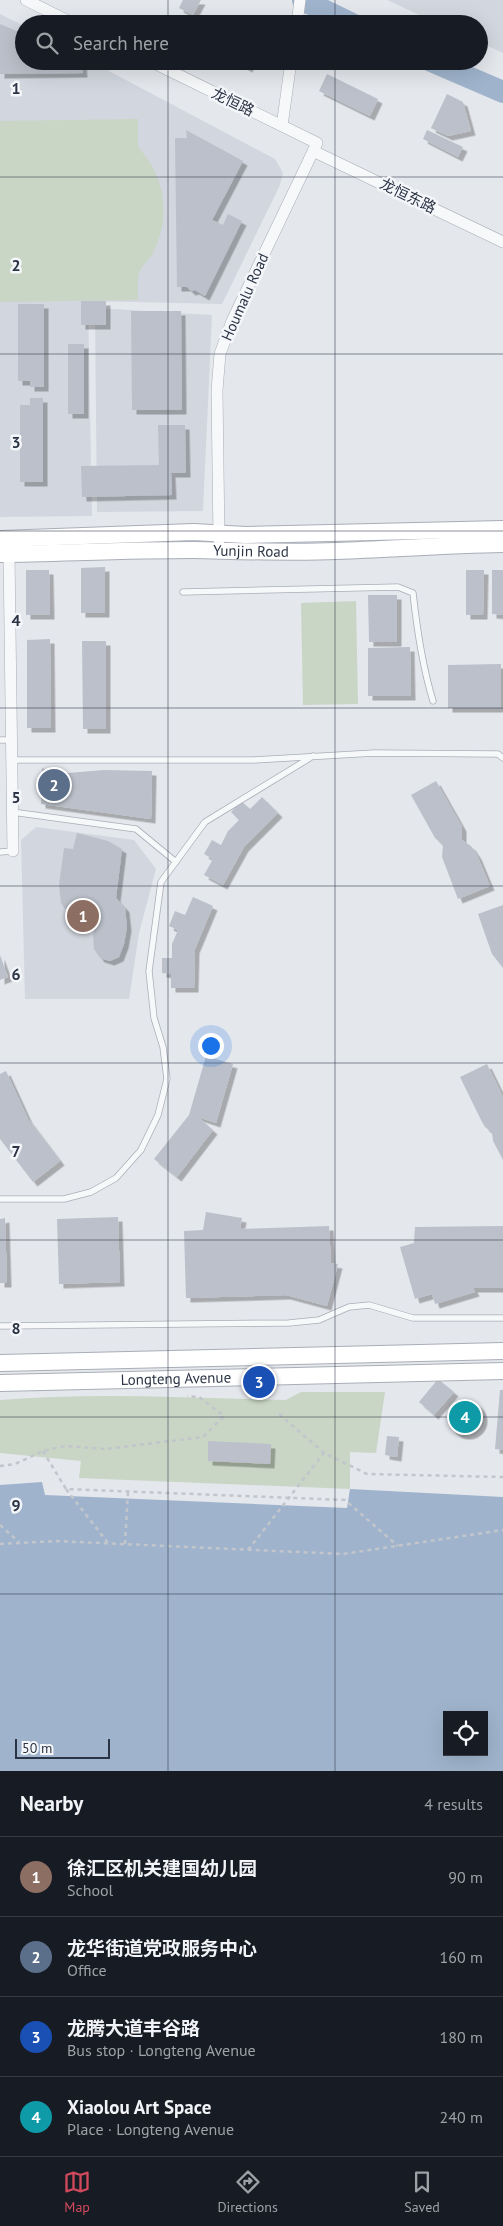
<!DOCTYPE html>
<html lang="en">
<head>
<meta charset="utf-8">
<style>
	:root { --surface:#171b24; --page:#20242c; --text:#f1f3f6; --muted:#9ea1a6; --line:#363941; --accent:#d1495b }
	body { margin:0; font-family:"PT Sans","Noto Sans SC",sans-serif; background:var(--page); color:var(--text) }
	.controls { position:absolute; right:15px; bottom:15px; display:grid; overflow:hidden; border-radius:0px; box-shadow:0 5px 20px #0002 }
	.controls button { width:45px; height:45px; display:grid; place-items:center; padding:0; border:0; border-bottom:1px solid var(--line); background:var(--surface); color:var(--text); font:25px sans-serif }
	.scale { position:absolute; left:15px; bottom:12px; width:95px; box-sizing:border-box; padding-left:5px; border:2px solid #2b3445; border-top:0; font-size:14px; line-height:18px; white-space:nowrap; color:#2b3445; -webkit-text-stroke:4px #f4f6f9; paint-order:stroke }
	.you { position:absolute; left:210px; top:1045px; width:18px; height:18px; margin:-12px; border:4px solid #fff; border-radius:50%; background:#1a73e8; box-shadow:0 0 0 8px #1a73e833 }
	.badge { display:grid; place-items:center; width:32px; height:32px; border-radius:50%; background:var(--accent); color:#fff; font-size:16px; font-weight:700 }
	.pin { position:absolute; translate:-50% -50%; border:2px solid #fff; box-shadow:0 1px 5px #0006 }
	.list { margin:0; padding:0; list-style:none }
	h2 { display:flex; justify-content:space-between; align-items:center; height:65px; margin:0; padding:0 20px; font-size:21px }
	h2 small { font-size:16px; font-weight:400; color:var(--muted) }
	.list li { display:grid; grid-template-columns:32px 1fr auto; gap:15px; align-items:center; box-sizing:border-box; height:80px; padding:0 20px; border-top:1px solid var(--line) }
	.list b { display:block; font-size:19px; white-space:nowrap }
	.list p { margin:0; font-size:16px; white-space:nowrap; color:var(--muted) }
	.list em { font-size:16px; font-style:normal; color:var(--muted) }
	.icon { flex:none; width:28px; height:28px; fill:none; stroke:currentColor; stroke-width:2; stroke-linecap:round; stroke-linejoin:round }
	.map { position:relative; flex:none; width:503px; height:1771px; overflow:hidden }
	.search { position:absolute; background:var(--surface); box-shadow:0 5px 20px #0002; left:15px; right:15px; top:15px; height:55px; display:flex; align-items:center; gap:12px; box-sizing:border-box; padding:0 18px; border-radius:28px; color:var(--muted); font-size:19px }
	.sheet { height:385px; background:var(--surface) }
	nav { display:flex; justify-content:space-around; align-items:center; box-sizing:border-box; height:70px; border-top:1px solid var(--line); background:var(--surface); font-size:14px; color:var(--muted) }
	nav a { display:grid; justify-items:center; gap:2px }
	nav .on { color:var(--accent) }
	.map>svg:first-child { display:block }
</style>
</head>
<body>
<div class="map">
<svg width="503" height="1771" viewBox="0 0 503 1771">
	<defs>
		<filter id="shadow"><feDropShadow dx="4.5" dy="4.5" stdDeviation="0" flood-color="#0004"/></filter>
	</defs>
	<rect width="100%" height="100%" fill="#e4e7ec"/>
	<path fill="#d2d6de" d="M387,0h116v53l-24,-11v-18h-40z
		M0,14l24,12v35h66l185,98 8,14 -3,12 -58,119 -134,-3 4,215 -92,1z
		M95,308l117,7 -9,196 -106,1z
		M36,827l98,13 22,29 -17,64 -10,66h-104l-4,-159z"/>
	<path fill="#c9d6c5" d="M138,119v28c27,29 33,67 16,104 -3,7 -13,15 -15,22 -2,8 -1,19 -1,27l-138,2v-181z
		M356,601l2,103 -55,1 -2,-102z
		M301,1392h84l-9,61 -26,-1v37l-271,-11 2,-17 -81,-8v-53c95,-8 191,-2 286,0z"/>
	<path fill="#9fb4cc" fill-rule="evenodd" d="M42,1482l3,13 302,13 3,-19 153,8v274h-503v-286zM447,1715h37v37h-37z"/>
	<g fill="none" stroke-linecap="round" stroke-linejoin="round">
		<path stroke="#9fb4cc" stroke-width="22" d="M303,0l49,24
			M431,61l72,31"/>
	</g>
	<path fill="#bbc0ca" filter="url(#shadow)" d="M183,0h18l-8,15 -14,-7z
		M0,24l24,10v27h58l1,12 -83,1z
		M235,61h16l-3,7z
		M327,74l51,25 -8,17 -51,-25z
		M447,94l16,8 8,29 -23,5 -17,-8z
		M186,130l57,31 -31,59 11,5 5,-11 14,7 -37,75 -10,-6 -4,1 -4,-4h-10l-2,-149h12z
		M427,130l36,17 -5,10 -35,-18z
		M81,301h25v24h-25z
		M18,304h26v83h-14v-6h-12z
		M131,311h50l1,99h-50z
		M68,344h16v70h-16z
		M30,398h13v84h-23v-77h10z
		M158,425h27l1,48h-15l1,22 -90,2 -1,-31 78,-1z
		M105,567v46h-24v-45z
		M26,570h23l1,45h-24z
		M466,570h18l-1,45h-17z
		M492,570h11v45l-11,-1z
		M368,595h29v47h-28z
		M50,639l1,89h-24v-88z
		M82,641h24v88h-23z
		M410,647l1,49h-43v-48z
		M501,664v44h-53v-43z
		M42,768l14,6 48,-4 48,1 -1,48 -110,-15z
		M436,781l26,46v13l9,6 6,9 13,31 -32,13 -16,-42 1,-12 -8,-7 -24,-43z
		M262,797l16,16 -34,34 -21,38 -19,-10 9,-16 -9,-5 8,-14 9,5 7,-14 11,-11 -8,-8 10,-11 9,8z
		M77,833l31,8 14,8 -6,49 9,10 2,19 -3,17 -5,13 -9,4 -10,-3 -6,-9 -1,-14 6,-22 -34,-4 -4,-6 -2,-18 5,-37 9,1z
		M193,897l20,9 -18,43 -1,39h-23v-14l-9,-1v-15h10v-14l6,-14 -9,-4 6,-15 10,4z
		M503,905v63l-11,-14 -14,-40z
		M0,955l8,22 -8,3z
		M206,1056l27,8 -17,59 -18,-6 15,13 -36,47 -23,-18 35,-44z
		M487,1064l16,33v63l-10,-19 -1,-9 -7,-5 -4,-7 -21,-43z
		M6,1071l22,48 32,42 -27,21 -33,-43v-65z
		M206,1212l36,6 -2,11 89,-3 2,37 7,1 -11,42 -41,-11 -100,3 -2,-67 19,-1z
		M118,1217l2,65 -61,2 -2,-65z
		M5,1218l2,65h-7v-64z
		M503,1226v62h-30l2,4 -40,12 -3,-10 -17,5 -15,-52 14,-4 1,-16z
		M438,1379l16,13 -20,23 -15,-13z
		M500,1390h3v60l-8,-1z
		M447 1417a18 18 0 1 1 36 0a18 18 0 1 1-36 0Z
		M387,1436l12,1 -2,20 -12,-2z
		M208,1441l63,3 -1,20 -62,-3z"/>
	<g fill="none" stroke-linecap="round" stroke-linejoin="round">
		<g stroke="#a9aeb7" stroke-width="7">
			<path id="service" d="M183,592l215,-5 15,6c4,37 9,72 20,108
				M0,740h11
				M12,760h241l121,-7 124,1 5,4
				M12,812l124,17 40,33
				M0,852l13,-1
				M0,1199h64l27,-7 25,-14 25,-28 17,-35 9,-36 -4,-32 -9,-29 -5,-47 12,-89 44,-60 108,-66
				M0,1326l289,-3 30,-3 30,-13 20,-2 44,13h90"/>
		</g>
		<g stroke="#a9aeb7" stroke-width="12">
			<path id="minor" d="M26,0l48,24
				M297,24l3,-24
				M150,61l167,82 -85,178 -12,33 -3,36 2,150
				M282,126l9,-65
				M313,151l190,91
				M9,554l4,297"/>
		</g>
		<g stroke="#a9aeb7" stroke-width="18">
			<g id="secondary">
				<path d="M0,539l194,-7 51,3 258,-6"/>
				<path id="s1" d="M0,554c64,-1 129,-4 193,-4 48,1 96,3 144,1 55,-2 110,-6 166,-7"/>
				<path d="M0,1363l503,-12"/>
				<path id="s2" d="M0,1383l503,-12"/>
			</g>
		</g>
		<path stroke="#c2c5cb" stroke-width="2.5" stroke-dasharray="4 4" stroke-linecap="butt" d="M279,1414l45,39 43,21 136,3
			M43,1451l23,38 279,11 53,46
			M0,1466l15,-2 28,-13 22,-5 41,3 97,-12 21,-21 -25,-19 -12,-1
			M66,1489l42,54
			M0,1525l19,17
			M0,1544l56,-3 287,13 160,-24
			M125,1544l3,-53"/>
		<use href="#service" stroke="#f7f8fa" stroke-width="5.5"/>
		<use href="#minor" stroke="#f7f8fa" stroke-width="11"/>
		<use href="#secondary" stroke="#fff" stroke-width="16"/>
		<path stroke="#c2c5cb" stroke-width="2.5" stroke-dasharray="4 4" stroke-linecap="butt" d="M248,1550l76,-97"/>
	</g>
	<path fill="none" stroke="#2b3445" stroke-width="1" stroke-opacity="0.55" d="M168,0v24M335,0v24M168,61v1710M335,61v1710M0,177h503M0,354h503M0,531h503M0,708h503M0,886h503M0,1063h503M0,1240h503M0,1417h503M0,1594h503"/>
	<g text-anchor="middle" stroke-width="5" stroke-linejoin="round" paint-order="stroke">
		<g font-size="15" fill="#2b3445" stroke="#f4f6f9">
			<text transform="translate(233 102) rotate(26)" y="5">龙恒路</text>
			<text transform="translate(408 196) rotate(26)" y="5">龙恒东路</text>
			<text transform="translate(245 297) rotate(-66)" y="5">Houmalu Road</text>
			<text dy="5" stroke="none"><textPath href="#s1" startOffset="251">Yunjin Road</textPath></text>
			<text dy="5" stroke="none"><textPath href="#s2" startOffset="176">Longteng Avenue</textPath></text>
		</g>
	</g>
	<g font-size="16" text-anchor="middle" font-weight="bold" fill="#2b3445" stroke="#f4f6f9" stroke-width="5" stroke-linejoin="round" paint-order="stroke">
		<text x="16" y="94">1</text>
		<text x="16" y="271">2</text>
		<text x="16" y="448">3</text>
		<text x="16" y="626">4</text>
		<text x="16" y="803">5</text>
		<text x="16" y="980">6</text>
		<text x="16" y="1157">7</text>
		<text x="16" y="1334">8</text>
		<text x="16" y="1511">9</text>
	</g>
</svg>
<div class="controls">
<button><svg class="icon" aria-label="locate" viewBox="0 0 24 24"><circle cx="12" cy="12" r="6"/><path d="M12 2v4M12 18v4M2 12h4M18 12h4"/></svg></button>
</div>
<div class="scale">50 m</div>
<div class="you"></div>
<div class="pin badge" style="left:83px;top:916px;background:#8d6e63">1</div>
<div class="pin badge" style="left:54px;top:785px;background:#5c6f8a">2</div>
<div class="pin badge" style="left:259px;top:1382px;background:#1a4fb4">3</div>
<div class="pin badge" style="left:465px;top:1417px;background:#0f9aa8">4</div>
<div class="search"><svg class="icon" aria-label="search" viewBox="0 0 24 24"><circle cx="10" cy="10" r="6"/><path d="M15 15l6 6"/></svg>Search here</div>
</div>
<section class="sheet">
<h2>Nearby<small>4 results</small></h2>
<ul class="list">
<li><span class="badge" style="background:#8d6e63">1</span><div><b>徐汇区机关建国幼儿园</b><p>School</p></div><em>90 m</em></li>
<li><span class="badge" style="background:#5c6f8a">2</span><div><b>龙华街道党政服务中心</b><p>Office</p></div><em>160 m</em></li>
<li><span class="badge" style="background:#1a4fb4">3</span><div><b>龙腾大道丰谷路</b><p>Bus stop · Longteng Avenue</p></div><em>180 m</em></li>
<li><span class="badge" style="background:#0f9aa8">4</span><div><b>Xiaolou Art Space</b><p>Place · Longteng Avenue</p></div><em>240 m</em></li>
</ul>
</section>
<nav>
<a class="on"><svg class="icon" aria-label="map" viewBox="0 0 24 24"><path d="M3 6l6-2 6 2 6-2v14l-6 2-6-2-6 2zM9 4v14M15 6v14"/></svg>Map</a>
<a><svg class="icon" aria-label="directions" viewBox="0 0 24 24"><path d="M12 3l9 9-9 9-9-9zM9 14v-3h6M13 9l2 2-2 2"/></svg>Directions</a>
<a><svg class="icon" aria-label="saved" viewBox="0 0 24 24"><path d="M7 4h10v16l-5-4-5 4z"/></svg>Saved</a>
</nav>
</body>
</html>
